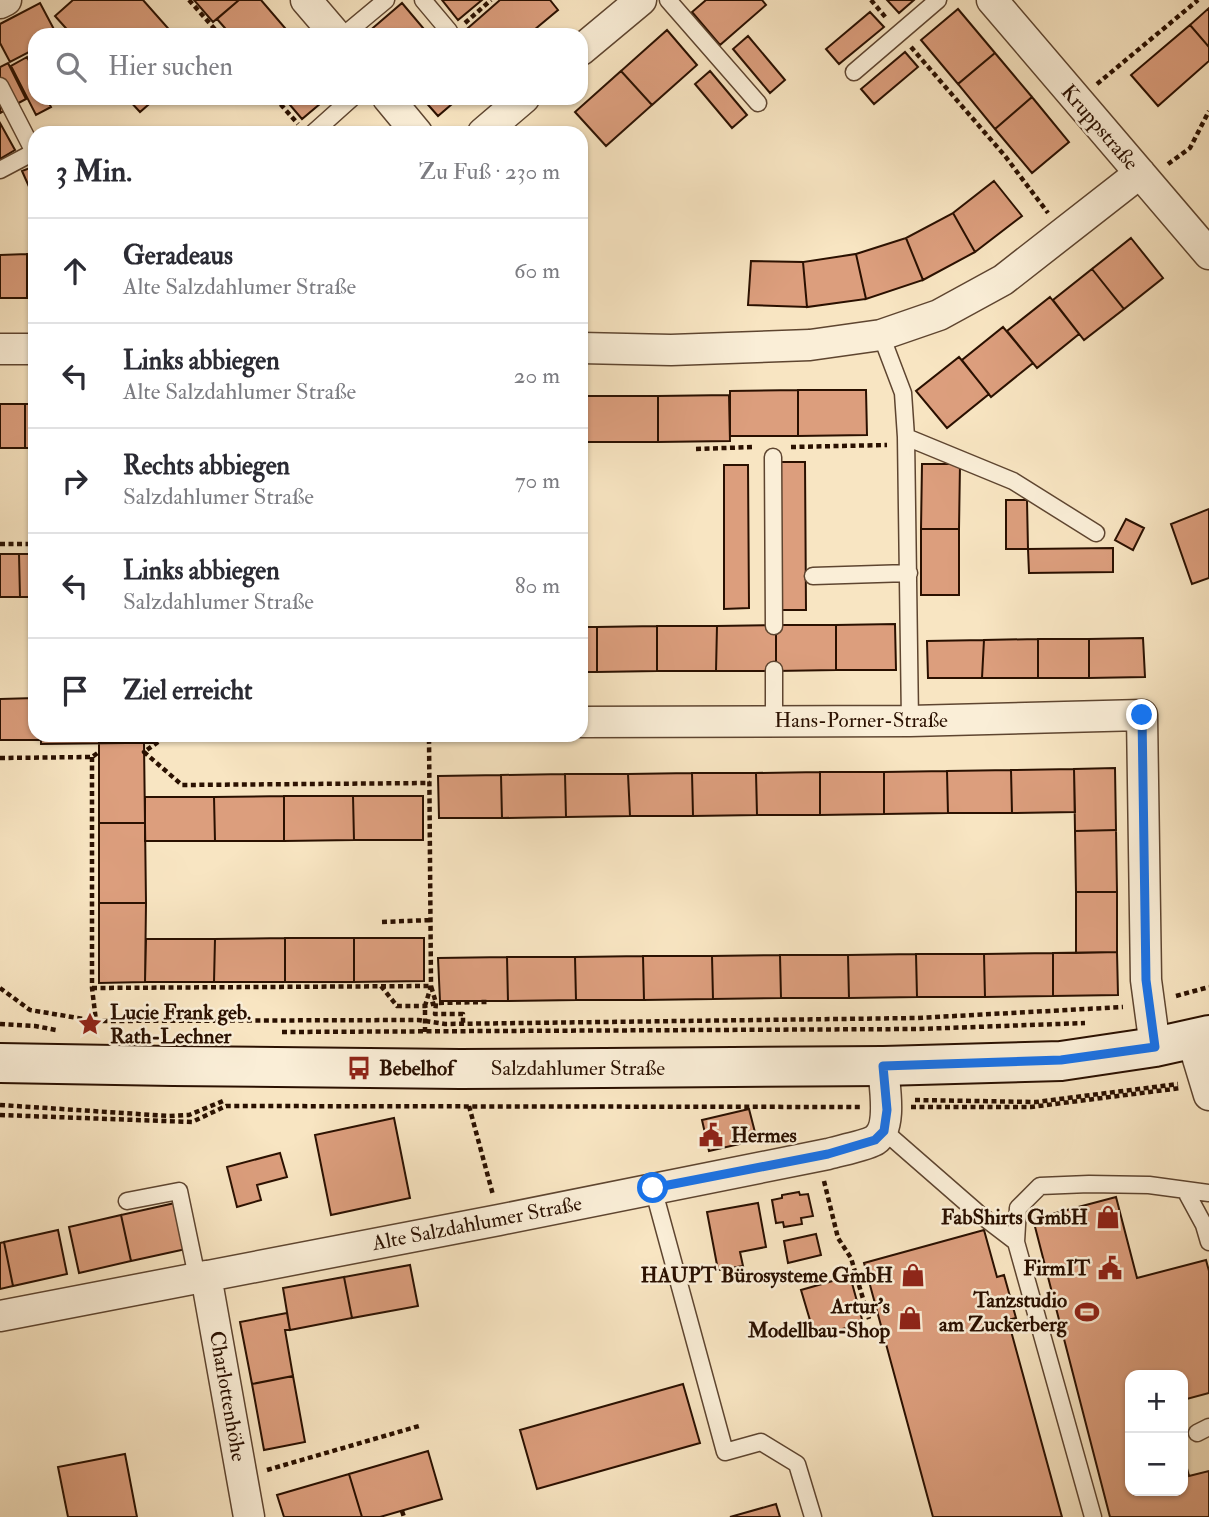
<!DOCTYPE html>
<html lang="de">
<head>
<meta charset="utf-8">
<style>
	:root { --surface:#fff; --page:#f7f7f7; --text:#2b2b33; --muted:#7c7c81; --line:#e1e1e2 }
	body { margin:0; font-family:"IM FELL Double Pica",serif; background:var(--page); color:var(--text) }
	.controls { position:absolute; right:21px; bottom:21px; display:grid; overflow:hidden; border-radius:14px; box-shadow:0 2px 5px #0004 }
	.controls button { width:63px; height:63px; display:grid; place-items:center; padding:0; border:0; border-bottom:2px solid var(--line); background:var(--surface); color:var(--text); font:35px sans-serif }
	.stop { position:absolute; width:21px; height:21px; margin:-16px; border:5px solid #1a73e8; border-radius:50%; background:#fff }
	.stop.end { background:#1a73e8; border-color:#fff; box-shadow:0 2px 7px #0008 }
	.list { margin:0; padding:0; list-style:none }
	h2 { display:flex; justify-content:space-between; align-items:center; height:91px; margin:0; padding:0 28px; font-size:30px }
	h2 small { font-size:23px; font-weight:400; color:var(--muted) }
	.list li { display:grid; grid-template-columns:46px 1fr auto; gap:21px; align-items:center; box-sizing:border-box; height:105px; padding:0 28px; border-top:2px solid var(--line) }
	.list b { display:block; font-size:26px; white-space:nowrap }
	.list p { margin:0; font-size:23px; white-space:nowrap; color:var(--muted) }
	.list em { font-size:23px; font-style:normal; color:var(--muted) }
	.icon { flex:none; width:38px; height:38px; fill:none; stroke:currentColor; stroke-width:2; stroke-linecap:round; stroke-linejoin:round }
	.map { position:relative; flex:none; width:1209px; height:1517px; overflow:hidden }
	.search { position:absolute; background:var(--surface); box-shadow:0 2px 5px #0004; left:28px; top:28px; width:560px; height:77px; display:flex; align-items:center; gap:18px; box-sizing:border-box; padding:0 24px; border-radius:21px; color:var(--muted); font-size:26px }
	.panel { position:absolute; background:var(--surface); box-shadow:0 2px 5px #0004; left:28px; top:126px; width:560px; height:616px; border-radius:21px }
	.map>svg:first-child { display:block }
</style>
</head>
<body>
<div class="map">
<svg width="1209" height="1517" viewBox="0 0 1209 1517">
	<rect width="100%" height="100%" fill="#f8e5c2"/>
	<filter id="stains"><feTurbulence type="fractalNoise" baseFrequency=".00286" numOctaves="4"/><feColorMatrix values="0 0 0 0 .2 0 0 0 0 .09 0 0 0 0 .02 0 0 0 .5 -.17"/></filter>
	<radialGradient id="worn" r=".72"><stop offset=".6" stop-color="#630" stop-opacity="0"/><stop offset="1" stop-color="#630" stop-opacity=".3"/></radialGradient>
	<path fill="#dc9e7d" stroke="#2a1000" stroke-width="2" d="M73,0h70l31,35h-102l-17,-19z
		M194,0h45l-26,22z
		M239,0h22l30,35h-60l-14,-16z
		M442,0h40l-24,20z
		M500,0h50l8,10 -30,25h-68z
		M706,0h56l4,5 -46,40 -28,-33z
		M887,0h27l-15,13z
		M40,3l17,32h-22v14l-25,13 -10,-19v-19z
		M402,3l27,32h-60l-2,-2z
		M1209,8v39l-19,-22z
		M958,9l37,44 -37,31 -37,-44z
		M870,12l14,15 -45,37 -13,-15z
		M1190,25l19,22v14l-51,45 -27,-31z
		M667,30l30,35 -45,40 -31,-34z
		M748,36l37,44 -15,13 -37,-44z
		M905,52l13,15 -44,37 -13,-15z
		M995,53l37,44 -37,32 -37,-45z
		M27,57l5,9 3,-2v34h11l5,9 -15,8 -25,-49z
		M8,63l18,36 -26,14v-46z
		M621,71l31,34 -46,41 -31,-34z
		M710,71l37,44 -15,13 -37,-44z
		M1032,97l37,45 -37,31 -37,-44z
		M127,98h29l-16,14z
		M284,98h43l-25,21z
		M422,98h37l-21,18z
		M0,123l15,27 -15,9z
		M35,166v34l-13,-29z
		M994,181l28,35 -47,36 -22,-39z
		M953,213l22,39 -52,28 -17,-42z
		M906,238l17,42 -57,19 -10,-45z
		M1131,238l32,40 -39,31 -32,-40z
		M27,254v44h-27v-43z
		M27,254h8v44h-8z
		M856,254l10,45 -59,8 -4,-45z
		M751,261l52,1 4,45 -59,-2z
		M1092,269l32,40 -40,31 -31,-40z
		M1050,297l29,37 -42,34 -30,-37z
		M1003,327l30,36 -42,34 -29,-37z
		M959,357l30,37 -42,34 -31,-37z
		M798,390h68l1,45 -69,1z
		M798,390v46h-68v-45z
		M729,395l1,46 -72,1v-46z
		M581,396h5v46h-5z
		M586,396h72v46h-72z
		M0,404h25v44h-25z
		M25,404h10v44h-10z
		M779,462h26l1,148h-26z
		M922,464h38l-1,65h-38z
		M724,465h24l1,143 -25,1z
		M1006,500h21l1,49h-22z
		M1209,509v69l-17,6 -21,-60z
		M1126,519l18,9 -11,22 -18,-10z
		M921,529h38v66h-38z
		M1113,548v24l-84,1 -1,-24z
		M0,554h19l1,43h-20z
		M19,554h16v43h-15z
		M895,624l1,46h-60v-45z
		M776,625v46h-60l1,-45z
		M776,625h60v45l-60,1z
		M657,626v45l-60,1v-45z
		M657,626h60l-1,45h-59z
		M581,627h16v45h-16z
		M1143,638l2,39 -56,1v-39z
		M1038,639v39h-56l2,-38z
		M1038,639h51v39h-51z
		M984,640l-2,38h-54l-1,-37z
		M35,698v37h6v5h-41v-41z
		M41,735h84v8l-84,1z
		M125,735h30v8h-30z
		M99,743h45l1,80h-46z
		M1115,768l1,62 -41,1 -1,-62z
		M1074,769l1,43 -63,1 -1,-43z
		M1011,770l1,43h-64l-1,-42z
		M947,771l1,42 -64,1v-42z
		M820,772h64v42l-64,1z
		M820,772v43h-63l-1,-42z
		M692,773h64l1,42 -64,1z
		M692,773l1,43h-63l-2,-42z
		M565,774h63l2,42 -64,1z
		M565,774l1,43 -64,1 -1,-43z
		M501,775l1,43h-63l-1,-42z
		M284,796h69l1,44 -70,1z
		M284,796v45h-69l-1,-44z
		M353,796h70v44h-69z
		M145,797h69l1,44h-70z
		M99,823h46l1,80h-47z
		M1116,830l1,62h-41l-1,-61z
		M1076,892h41v60l-41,1z
		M99,903h47l-1,79 -46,1z
		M285,938v44h-71l1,-43z
		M285,938h69v44h-69z
		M354,938h70v43l-70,1z
		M146,939h69l-1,43h-69z
		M1117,952l1,43 -65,1v-43z
		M1053,953v43l-68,1 -1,-43z
		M916,954l1,43 -68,1 -1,-43z
		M916,954h68l1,43h-68z
		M780,955l1,43 -68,1 -1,-43z
		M780,955h68l1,43h-68z
		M643,956l1,44h-68l-1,-43z
		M643,956h69l1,43 -69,1z
		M507,957l1,44h-68l-2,-43z
		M507,957h68l1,43 -68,1z
		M749,1109l8,31 -48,11 -7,-31z
		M394,1118l16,80 -79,17 -16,-80z
		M280,1153l7,24 -30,8 4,15 -24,7 -10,-40z
		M799,1192l1,3 8,-1 5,22 -12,2 1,6 -18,3 -1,-5 -7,1 -4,-23 10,-2v-3z
		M1116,1197l21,81 69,-18 3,11v122l-26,7v-25h-53v116h53v-38l6,23 20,-5v46h-99l-77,-298z
		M175,1203l11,46 -55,12 -10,-46z
		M758,1203l8,44 -26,5 3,14 -25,4 -11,-58z
		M121,1215l10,46 -52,12 -10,-46z
		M58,1230l9,44 -54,12 -9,-44z
		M984,1230l13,47 7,-2 12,43 -8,2 54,197h-129l-69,-254z
		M816,1234l5,21 -33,8 -4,-22z
		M4,1242l9,44 -13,3v-46z
		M410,1265l8,41 -66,12 -8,-41z
		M850,1276l13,47 -48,14 -14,-47z
		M344,1277l8,41 -62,12 -7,-42z
		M287,1313l3,17h-5l8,46 -41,8 -12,-62z
		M293,1376l12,66 -41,8 -12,-66z
		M683,1384l17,59 -163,46 -17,-59z
		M428,1451l14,48 -62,18h-18l-13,-43z
		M125,1454l12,63h-69l-10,-50z
		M349,1474l13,43h-78l-7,-22z
		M776,1504l4,13h-50z"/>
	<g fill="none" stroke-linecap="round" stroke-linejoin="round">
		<g stroke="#5e4530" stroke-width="19">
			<path id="lane" d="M423,0l26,31
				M668,0l90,103
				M344,35l42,-35
				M854,72l84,-72
				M0,86l34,66 -34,18
				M313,133l39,-35
				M881,335l22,58 3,44 4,284
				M906,437l107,44 83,52
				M773,457l1,169
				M813,576l96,-3
				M774,721v-51
				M884,1131l94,82 38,29 2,-34 22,-22 49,-2 60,1 60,8
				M653,1188l72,264 36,-10 36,22 16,53
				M1185,1190l19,35 5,17
				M127,1201l52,-10 18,86
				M1016,1242l77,275
				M1197,1433l12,-6"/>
		</g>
		<g stroke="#5e4530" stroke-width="33">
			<path id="street" d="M306,0l30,35
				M992,0l217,254
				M0,3l6,-3
				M581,50l60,-50
				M388,98l29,35
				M483,133l41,-35
				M581,348l90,2 139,-5 71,-10 58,-20 64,-35 137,-107
				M0,349h35
				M581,722l329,-1 232,-6 4,265 9,67
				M1192,1039l17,56
				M206,1276l43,241
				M0,1316l499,-96 329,-66c10,-3 40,-9 47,-14 18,-12 9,-56 8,-74"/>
		</g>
		<g stroke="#2a1000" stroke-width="42">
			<path id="secondary" d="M0,1063l173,3 287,3 423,-3 178,-5 94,-14 54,-12"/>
		</g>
		<path stroke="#2a1000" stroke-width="4.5" stroke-dasharray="5 3.5" stroke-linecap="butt" d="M189,0l31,35
			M871,0l16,19
			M465,23l26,-23
			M911,47l94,109 43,57
			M1097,84l101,-84
			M275,98l23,26
			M1168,164l22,-16 19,-37
			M791,447l96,-2
			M696,449l58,-2
			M0,544h35
			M165,736l263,-1
			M165,737l-21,15 38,33 248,-2
			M92,757v231l4,33 -1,12
			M0,758l92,-1 7,-5
			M382,922l49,-2
			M381,986l16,20h28l11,-3 51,-1
			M0,988l30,22 66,11 322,-1 27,4 472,-6 206,-11
			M92,988l339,-2 5,17 -1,11h28v10
			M1176,996l33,-9
			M0,1024l35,2 21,4
			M282,1032l637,-3 166,-6
			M425,1032v-26l6,-20 -2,-251
			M915,1100l121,2 142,-18
			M0,1105l169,11 20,-1 34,-14
			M469,1106l24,89
			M911,1107h120l150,-19
			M0,1115l192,7 34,-16 634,1
			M824,1181l14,57 13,20 18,61
			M267,1470l152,-44
			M402,1511l2,6"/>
		<use href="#lane" stroke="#faeed7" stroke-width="16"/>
		<use href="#street" stroke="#faeed7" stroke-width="30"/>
		<use href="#secondary" stroke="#faeed7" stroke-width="38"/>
	</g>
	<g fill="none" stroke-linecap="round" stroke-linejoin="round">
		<path stroke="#1a73e8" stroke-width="9" d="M653,1188l175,-34 47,-14 9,-9 3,-21 -4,-44 178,-6 94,-13 -9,-67 -4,-265"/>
	</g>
	<defs>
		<g id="sight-bare" transform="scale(1.89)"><path d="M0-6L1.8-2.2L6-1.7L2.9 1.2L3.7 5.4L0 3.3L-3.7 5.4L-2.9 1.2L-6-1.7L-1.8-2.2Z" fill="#8f2418" stroke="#faeed7" stroke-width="2.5" paint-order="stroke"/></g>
		<g id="bus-bare" transform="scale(1.89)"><path d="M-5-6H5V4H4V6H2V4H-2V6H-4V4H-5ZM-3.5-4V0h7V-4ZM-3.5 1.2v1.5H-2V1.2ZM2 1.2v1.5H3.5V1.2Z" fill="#8f2418" stroke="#faeed7" stroke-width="2.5" paint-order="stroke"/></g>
		<g id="civic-bare" transform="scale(1.89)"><path d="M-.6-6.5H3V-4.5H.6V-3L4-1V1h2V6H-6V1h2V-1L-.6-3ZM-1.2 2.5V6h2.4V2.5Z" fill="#8f2418" stroke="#faeed7" stroke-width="2.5" paint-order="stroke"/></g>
		<g id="shop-bare" transform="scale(1.89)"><path d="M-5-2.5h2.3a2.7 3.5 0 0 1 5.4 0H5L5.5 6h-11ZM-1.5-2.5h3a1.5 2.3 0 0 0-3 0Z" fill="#8f2418" stroke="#faeed7" stroke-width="2.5" paint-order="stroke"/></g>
		<g id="stadium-bare" transform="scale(1.89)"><path d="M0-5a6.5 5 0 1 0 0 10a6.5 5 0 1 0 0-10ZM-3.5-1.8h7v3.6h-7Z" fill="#8f2418" stroke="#faeed7" stroke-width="2.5" paint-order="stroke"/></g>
	</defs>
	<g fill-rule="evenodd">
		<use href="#sight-bare" x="90" y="1024"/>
		<use href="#bus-bare" x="359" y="1068"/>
		<use href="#civic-bare" x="711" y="1135"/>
		<use href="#shop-bare" x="1108" y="1217"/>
		<use href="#civic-bare" x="1110" y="1268"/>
		<use href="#shop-bare" x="913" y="1275"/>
		<use href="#stadium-bare" x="1087" y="1312"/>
		<use href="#shop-bare" x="910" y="1318"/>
	</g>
	<g text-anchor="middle" stroke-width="5" stroke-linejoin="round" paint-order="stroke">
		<g font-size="21" fill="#2a1000" stroke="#faeed7">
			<text transform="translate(1100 127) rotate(49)" y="7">Kruppstraße</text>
			<text x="861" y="727">Hans-Porner-Straße</text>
			<text x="578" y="1075">Salzdahlumer Straße</text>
			<text transform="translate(477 1223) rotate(-11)" y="7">Alte Salzdahlumer Straße</text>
			<text transform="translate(228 1396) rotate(80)" y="7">Charlottenhöhe</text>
		</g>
		<g font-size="21" font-weight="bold" fill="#2a1000" stroke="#faeed7" text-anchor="end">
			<text x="110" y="1019" text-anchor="start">Lucie Frank geb.<tspan x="110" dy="24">Rath-Lechner</tspan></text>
			<text x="379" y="1075" text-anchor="start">Bebelhof</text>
			<text x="731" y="1142" text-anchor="start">Hermes</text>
			<text x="1088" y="1224">FabShirts GmbH</text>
			<text x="1090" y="1275">FirmIT</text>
			<text x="893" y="1282">HAUPT Bürosysteme GmbH</text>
			<text x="1067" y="1307">Tanzstudio<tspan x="1067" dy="24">am Zuckerberg</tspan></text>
			<text x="890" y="1313">Artur’s<tspan x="890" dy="24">Modellbau-Shop</tspan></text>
		</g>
	</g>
	<rect width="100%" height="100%" filter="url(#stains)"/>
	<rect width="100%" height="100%" fill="url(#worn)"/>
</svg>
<div class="controls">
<button>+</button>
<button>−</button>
</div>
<div class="stop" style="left:653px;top:1188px"></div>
<div class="stop end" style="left:1142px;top:715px"></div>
<div class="search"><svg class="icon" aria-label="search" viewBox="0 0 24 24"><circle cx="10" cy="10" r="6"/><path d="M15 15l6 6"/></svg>Hier suchen</div>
<section class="panel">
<h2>3 Min.<small>Zu Fuß · 230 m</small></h2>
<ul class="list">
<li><svg class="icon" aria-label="ahead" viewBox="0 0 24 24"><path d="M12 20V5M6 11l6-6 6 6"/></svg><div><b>Geradeaus</b><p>Alte Salzdahlumer Straße</p></div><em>60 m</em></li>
<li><svg class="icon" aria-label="left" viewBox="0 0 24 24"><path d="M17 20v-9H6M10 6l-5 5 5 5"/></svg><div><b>Links abbiegen</b><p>Alte Salzdahlumer Straße</p></div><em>20 m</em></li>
<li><svg class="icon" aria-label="right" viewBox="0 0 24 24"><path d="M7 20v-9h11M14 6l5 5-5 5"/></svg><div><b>Rechts abbiegen</b><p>Salzdahlumer Straße</p></div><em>70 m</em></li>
<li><svg class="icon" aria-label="left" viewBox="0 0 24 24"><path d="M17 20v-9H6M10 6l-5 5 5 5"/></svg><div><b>Links abbiegen</b><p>Salzdahlumer Straße</p></div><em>80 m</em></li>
<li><svg class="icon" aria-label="arrive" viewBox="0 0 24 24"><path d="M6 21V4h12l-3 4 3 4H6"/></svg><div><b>Ziel erreicht</b></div></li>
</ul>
</section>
</div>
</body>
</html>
